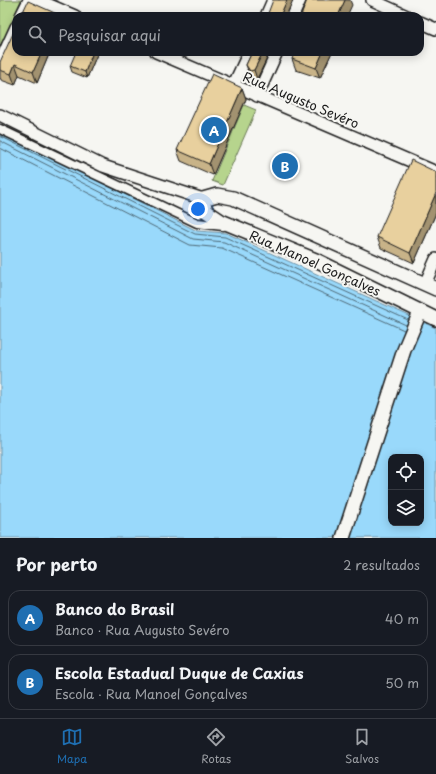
<!DOCTYPE html>
<html lang="pt">
<head>
<meta charset="utf-8">
<style>
	:root { --surface:#171b24; --page:#20242c; --text:#f1f3f6; --muted:#9ea1a6; --line:#363941; --accent:#1f6fb2 }
	body { margin:0; font-family:"Playpen Sans",sans-serif; background:var(--page); color:var(--text) }
	.controls { position:absolute; right:12px; bottom:12px; display:grid; overflow:hidden; border-radius:8px; box-shadow:0 2px 10px #0003 }
	.controls button { width:36px; height:36px; display:grid; place-items:center; padding:0; border:0; border-bottom:1px solid var(--line); background:var(--surface); color:var(--text); font:20px sans-serif }
	.you { position:absolute; left:198px; top:209px; width:14px; height:14px; margin:-10px; border:3px solid #fff; border-radius:50%; background:#1a73e8; box-shadow:0 0 0 6px #1a73e833 }
	.badge { display:grid; place-items:center; width:26px; height:26px; border-radius:50%; background:var(--accent); color:#fff; font-size:13px; font-weight:700 }
	.pin { position:absolute; translate:-50% -50%; border:2px solid #fff; box-shadow:0 1px 4px #0006 }
	.list { margin:0; padding:0; list-style:none }
	h2 { display:flex; justify-content:space-between; align-items:center; height:52px; margin:0; padding:0 16px; font-size:17px }
	h2 small { font-size:13px; font-weight:400; color:var(--muted) }
	.list li { display:grid; grid-template-columns:26px 1fr auto; gap:12px; align-items:center; box-sizing:border-box; height:56px; margin:0 8px 8px; padding:0 8px; border:1px solid var(--line); border-radius:12px }
	.list b { display:block; font-size:15px; white-space:nowrap }
	.list p { margin:0; font-size:13px; white-space:nowrap; color:var(--muted) }
	.list em { font-size:13px; font-style:normal; color:var(--muted) }
	.icon { flex:none; width:22px; height:22px; fill:none; stroke:currentColor; stroke-width:2; stroke-linecap:round; stroke-linejoin:round }
	.map { position:relative; flex:none; width:436px; height:538px; overflow:hidden }
	.search { position:absolute; background:var(--surface); box-shadow:0 2px 10px #0003; left:12px; right:12px; top:12px; height:44px; display:flex; align-items:center; gap:10px; box-sizing:border-box; padding:0 14px; border-radius:12px; color:var(--muted); font-size:15px }
	.sheet { height:180px; background:var(--surface) }
	nav { display:flex; justify-content:space-around; align-items:center; box-sizing:border-box; height:56px; border-top:1px solid var(--line); background:var(--surface); font-size:11px; color:var(--muted) }
	nav a { display:grid; justify-items:center; gap:2px }
	nav .on { color:var(--accent) }
	.map>svg:first-child { display:block }
</style>
</head>
<body>
<div class="map">
<svg width="436" height="538" viewBox="0 0 436 538">
	<rect width="100%" height="100%" fill="#f6f6f2"/>
	<filter id="ink" filterUnits="userSpaceOnUse"><feTurbulence type="fractalNoise" baseFrequency=".025" numOctaves="2"/><feDisplacementMap in="SourceGraphic" scale="8" xChannelSelector="R" yChannelSelector="G"/><feConvolveMatrix kernelMatrix="1 2 1 2 8 2 1 2 1" color-interpolation-filters="sRGB"/></filter>
	<g filter="url(#ink)">
		<path fill="#b6d48d" stroke="#697854" d="M0,0h21l-21,49z
			M244,105l12,5 -33,75 -11,-4z"/>
		<path fill="#99d9fb" stroke="#678da2" fill-rule="evenodd" d="M0,131l197,100 29,2 210,95v210h-436zM391,457h30v66h-30z"/>
		<g fill="none" stroke-linecap="round" stroke-linejoin="round">
			<path stroke="#4e6875" stroke-width="1" d="M0,136l195,98 30,3 183,83
				M0,141l193,98 31,3 182,83
				M0,148l190,97 32,3 182,82"/>
			<g stroke="#1c1c1c" stroke-width="11">
				<path id="pedestrian" d="M0,129l197,94 26,3"/>
			</g>
			<g stroke="#1c1c1c" stroke-width="14">
				<path id="minor" d="M38,0l37,16
					M372,0l35,16
					M21,16l8,-16
					M266,16l7,-16
					M293,16l7,-16
					M420,22l16,7
					M156,52l280,120
					M0,62l16,-35
					M233,86l16,-34
					M257,96l20,-44
					M0,115l103,51 100,33
					M425,284l11,-25"/>
			</g>
			<g stroke="#1c1c1c" stroke-width="16">
				<path id="tertiary" d="M436,289l-203,-91 -16,-3 -14,4 3,12 15,10 97,40 118,58
					M343,538l61,-188 16,-38"/>
			</g>
			<use href="#pedestrian" stroke="#f6f6f2" stroke-width="8"/>
			<use href="#minor" stroke="#f6f6f2" stroke-width="11"/>
			<use href="#tertiary" stroke="#f6f6f2" stroke-width="13"/>
		</g>
		<path fill="#c8b388" stroke="#1c1c1c" d="M50,52l-13,31 -18,-8 -4,10 -14,-5 -1,-3v-15z
			M98,52l-11,26 -15,-6 -2,-6z
			M252,52h18l-13,27h-4l-4,-6 -3,-8z
			M332,52l-12,26 -24,-8 -4,-11z
			M242,88l4,11 -33,76 -32,-14 -4,-11z
			M436,172v41l-22,50 -33,-15 -4,-11z"/>
		<path fill="#a2926f" stroke="#1c1c1c" d="M287,0h6l-7,16h-6z
			M345,0h5l2,5 -5,11h-9z
			M42,52h8l-13,31 -4,-11z
			M93,52h5l-11,26 -2,-6z
			M263,52h7l-13,27 -3,-9z
			M323,52h9l-12,26 -4,-10z
			M15,64l4,11 -4,10 -4,-11z
			M242,88l4,11 -33,76 -4,-11z
			M436,193v20l-22,50 -4,-10z"/>
		<path fill="#e8d09e" stroke="#1c1c1c" d="M273,0h14l-7,16h-13z
			M307,0h38l-7,16h-37z
			M28,1l29,13 -1,2h-35z
			M16,27v25h26l-9,20 -18,-8 -4,10 -11,-4v-8z
			M76,52h17l-8,20 -15,-6z
			M252,52h11l-9,18 -4,1 -4,-6z
			M295,52h28l-7,16 -24,-9z
			M212,74l30,14 -33,76 -32,-14z
			M411,160l25,12v21l-26,60 -33,-16z"/>
	</g>
	<g text-anchor="middle" stroke-width="4" stroke-linejoin="round" paint-order="stroke">
		<g font-size="13" fill="#1c1c1c" stroke="#f6f6f2">
			<text transform="translate(301 100) rotate(23)" y="5">Rua Augusto Sevéro</text>
			<text transform="translate(315 263) rotate(24)" y="5">Rua Manoel Gonçalves</text>
		</g>
	</g>
</svg>
<div class="controls">
<button><svg class="icon" aria-label="locate" viewBox="0 0 24 24"><circle cx="12" cy="12" r="6"/><path d="M12 2v4M12 18v4M2 12h4M18 12h4"/></svg></button>
<button><svg class="icon" aria-label="layers" viewBox="0 0 24 24"><path d="M12 4l9 5-9 5-9-5zM3 14l9 5 9-5"/></svg></button>
</div>
<div class="you"></div>
<div class="pin badge" style="left:214px;top:130px">A</div>
<div class="pin badge" style="left:285px;top:166px">B</div>
<div class="search"><svg class="icon" aria-label="search" viewBox="0 0 24 24"><circle cx="10" cy="10" r="6"/><path d="M15 15l6 6"/></svg>Pesquisar aqui</div>
</div>
<section class="sheet">
<h2>Por perto<small>2 resultados</small></h2>
<ul class="list">
<li><span class="badge">A</span><div><b>Banco do Brasil</b><p>Banco · Rua Augusto Sevéro</p></div><em>40 m</em></li>
<li><span class="badge">B</span><div><b>Escola Estadual Duque de Caxias</b><p>Escola · Rua Manoel Gonçalves</p></div><em>50 m</em></li>
</ul>
</section>
<nav>
<a class="on"><svg class="icon" aria-label="map" viewBox="0 0 24 24"><path d="M3 6l6-2 6 2 6-2v14l-6 2-6-2-6 2zM9 4v14M15 6v14"/></svg>Mapa</a>
<a><svg class="icon" aria-label="directions" viewBox="0 0 24 24"><path d="M12 3l9 9-9 9-9-9zM9 14v-3h6M13 9l2 2-2 2"/></svg>Rotas</a>
<a><svg class="icon" aria-label="saved" viewBox="0 0 24 24"><path d="M7 4h10v16l-5-4-5 4z"/></svg>Salvos</a>
</nav>
</body>
</html>
